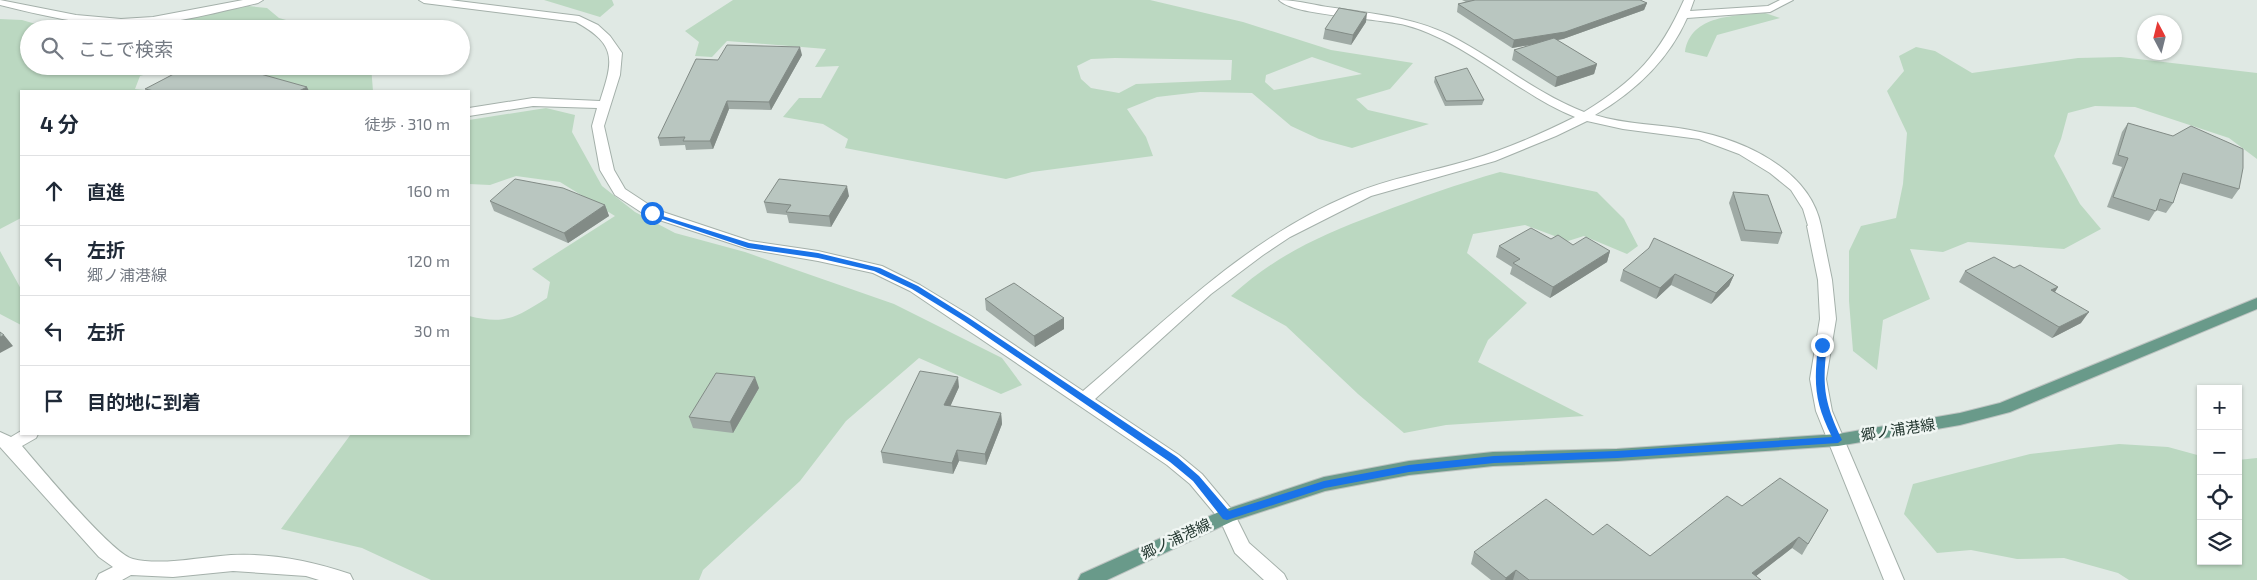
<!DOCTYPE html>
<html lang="ja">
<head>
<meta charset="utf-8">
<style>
	:root { --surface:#fff; --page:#f6f6f7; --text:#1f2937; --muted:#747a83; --line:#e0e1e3 }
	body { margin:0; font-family:"Exo 2","Noto Sans JP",sans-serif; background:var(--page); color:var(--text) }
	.controls { position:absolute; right:15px; bottom:15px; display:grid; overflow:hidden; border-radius:0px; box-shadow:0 1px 4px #0004 }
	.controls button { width:45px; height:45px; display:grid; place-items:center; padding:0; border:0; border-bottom:1px solid var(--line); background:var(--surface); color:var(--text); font:25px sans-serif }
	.compass { position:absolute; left:2137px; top:15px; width:45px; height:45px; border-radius:50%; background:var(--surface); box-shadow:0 1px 4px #0004; rotate:353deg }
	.stop { position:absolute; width:15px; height:15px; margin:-11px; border:4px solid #1a73e8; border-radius:50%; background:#fff }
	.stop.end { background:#1a73e8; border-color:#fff; box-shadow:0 1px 5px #0008 }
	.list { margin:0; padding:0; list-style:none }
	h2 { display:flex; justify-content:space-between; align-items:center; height:65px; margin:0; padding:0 20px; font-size:21px }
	h2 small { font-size:16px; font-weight:400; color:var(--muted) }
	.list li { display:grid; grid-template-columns:32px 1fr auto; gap:15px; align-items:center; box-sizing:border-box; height:70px; padding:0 20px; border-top:1px solid var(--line) }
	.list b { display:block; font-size:19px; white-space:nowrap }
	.list p { margin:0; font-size:16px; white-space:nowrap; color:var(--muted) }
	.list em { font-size:16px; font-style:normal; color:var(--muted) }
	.icon { flex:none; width:28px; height:28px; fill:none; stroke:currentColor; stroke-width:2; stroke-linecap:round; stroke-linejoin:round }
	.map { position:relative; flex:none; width:2257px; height:580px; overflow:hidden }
	.search { position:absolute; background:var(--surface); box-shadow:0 1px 4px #0004; left:20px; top:20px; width:450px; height:55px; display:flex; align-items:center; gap:12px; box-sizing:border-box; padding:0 18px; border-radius:28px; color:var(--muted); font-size:19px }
	.panel { position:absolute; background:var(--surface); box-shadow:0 1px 4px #0004; left:20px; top:90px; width:450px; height:345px; border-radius:0px }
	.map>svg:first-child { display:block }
</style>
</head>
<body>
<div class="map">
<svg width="2257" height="580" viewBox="0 0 2257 580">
	<rect width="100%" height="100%" fill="#e0e9e4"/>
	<path fill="#bbd8c1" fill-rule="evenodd" d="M544,0h68l2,5 -14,12z
		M733,0h417l93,22 88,28 82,13 -23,26 -34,10 12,11 61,14 -77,24 -33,-9 -28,-13 -39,-33 -52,-1 -43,5 -30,12 19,28 7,19 -121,16 -26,7 -161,-31 3,-9 -25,-15 -40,-7 16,-19h22l18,-32 -24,1 11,-18 -99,-8 -15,16 -17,-1 4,-14 -14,-11zM1312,57l50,17 -88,16 -9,-8 1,-7zM1115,58l117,2 -1,20 -95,4 -17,9 -28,-5 -10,-9 -4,-13 14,-7z
		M248,6l19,2 12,10 39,11h-289v37h342l2,25h-64l-99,-24h-40l-30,9 -5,13 20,2h-134v127l-21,11v-210l22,1 24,7 64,1 52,-5z
		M1765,13l15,5 -63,17 -10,22 -22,-5c6,-38 50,-36 80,-39z
		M1916,47l19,4 37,22 106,-15 43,-1 136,16v86l-28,-21 -94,-31 -40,-1 -27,7 -7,26 -7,17 26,48 21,25 -37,20 -96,-7 -25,10 -33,-3 20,50 -47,21 -6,50 -24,-19 -4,-50v-50l12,-25 35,-8 7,-34 4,-51 -20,-42 17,-20 -5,-15z
		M546,108l29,7 -3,17 30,54 33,26 40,21 70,19 149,52 108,54 20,27 -21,9 -82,-36 -73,63 -46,60 -97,89 -4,10h-268l-69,-32 -81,-19 70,-95h118v-118c37,9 48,1 78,-18l3,-16 -18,-13 83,-53 -55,-34 -44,-6 -26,9 -21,-1v-64z
		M1500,172l97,20 27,27 14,27 -11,8 -43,-18 -16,5 -43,-16 -52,9 -6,19 60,50 -39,37 -10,22 106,54 -138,9 -42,8 -46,-39 -72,-68 -55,-30c47,-42 88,-60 146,-82 41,-16 81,-30 123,-42z
		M0,251l21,38v36l-21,-11z
		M2119,444l49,3 33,9v105h37v-101l19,-2v122h-128l-11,-7 -54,-15 -47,1 -46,-9 -34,3 -33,-39 9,-30 117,-30z"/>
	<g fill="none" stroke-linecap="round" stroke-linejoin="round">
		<g stroke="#a4b0aa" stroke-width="2">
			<path id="minor" d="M0,0l76,15 45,4 32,-2 90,-17h20l-5,3c-40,9 -80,20 -121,22 -46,2 -93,-9 -137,-20z
				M419,0h31l129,16 19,9 12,11 12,17 -2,22 -16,51 10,44 11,19 32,21 93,31 68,10 64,15 38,19 51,31 112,75c85,-72 163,-152 267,-196 39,-17 80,-23 120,-35 37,-11 71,-26 105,-43 -59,-24 -109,-76 -170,-92 -27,-7 -111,-9 -126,-25 19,0 37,6 56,8 39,6 77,9 114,27 46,23 86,58 135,77 51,-31 76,-58 100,-112h10l-4,11 78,-5 12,-6h13l-23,12 -83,6c-19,43 -53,74 -92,97 31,10 64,9 95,15 52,9 120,39 131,96l-2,3h-10l-6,-20 -12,-19 -21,-17 -31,-19 -40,-15 -76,-10 -36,-8 -31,15 -61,25 -124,35 -81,41 -27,18 -52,39 -116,105 84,56 23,19 31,37 16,32 35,31 3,6h-23l-29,-27 -15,-33 -30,-36 -23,-19 -257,-174 -37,-18 -55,-12 -70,-12 -101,-33 -32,-21 -15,-25 -8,-44 5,-18 -64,-2 -64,10v-8l64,-10 67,3c13,-40 18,-56 -24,-79l-152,-19z
				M21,431v3h17l-2,4 -14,8c18,21 91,109 111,113 28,7 69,-2 98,-4 40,-2 81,6 119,19l3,6h-34l-13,-4 -73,-5 -60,6 -42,-2 -9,5h-26l3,-6 14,-7 -14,-10 -99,-110v-15l11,5z"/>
		</g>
		<g stroke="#a4b0aa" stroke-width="2">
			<path id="tertiary" d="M1814,222l7,4 11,54 4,39 -10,60 6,32 72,169h-20l-68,-169 -6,-32 10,-60 -2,-39 -11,-54z"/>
		</g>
		<g stroke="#bdc3c1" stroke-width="2">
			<path id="primary" d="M2257,298v11l-247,103 -50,13 -122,21 -221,15 -124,5 -84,9 -84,16 -92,30 -126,59h-29l3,-6 140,-63 103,-34 85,-16 84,-9 124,-3 221,-15 122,-21 40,-10z"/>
		</g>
		<use href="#minor" fill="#fff" fill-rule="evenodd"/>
		<use href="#tertiary" fill="#fff" fill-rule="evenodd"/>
		<use href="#primary" fill="#699a8a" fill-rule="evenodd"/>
	</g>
	<path fill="#9faaa5" d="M1462,0h178l7,3 -3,7 -81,29 -6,1 40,24 -3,10 -39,13 -43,-27 2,-10 21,-6 -23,4 -55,-36 1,-8 8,-2z
		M1366,22l-15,23 -28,-6 2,-10z
		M802,55l-31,55 -42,-1 -16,40 -27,1 -1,-5 -25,1 -2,-8 60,-78z
		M1435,77l49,23 -2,5 -37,1 -11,-24z
		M2128,123l111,66 -7,10 -53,-16 -6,20 -7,10 -10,-3 -7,11 -42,-14 15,-40 -10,-3 10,-32z
		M1733,192l49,41 -4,11 -37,-3 -12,-38z
		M849,196l-18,31 -42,-4 -2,-8 -20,-2 -3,-11z
		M490,201l115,4 4,11 -41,27 -74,-32z
		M1551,239l22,6 37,6 -3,11 -57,36 -40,-24 2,-7 -16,-10 3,-11z
		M2014,268l44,19 -3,5 26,31 -29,15 -93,-56 6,-11z
		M1623,270l111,5 -5,11 -18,18 -40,-19 -15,14 -36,-18z
		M985,299l79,19v11l-29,18 -49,-37z
		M959,387l-9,19 51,7 1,11 -16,41 -27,-4 -6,13 -70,-11 -2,-11z
		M759,388l-26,45 -40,-5 -4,-11z
		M1828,510l-26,45 -10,-7 -36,28 5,4h-270l-20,-16 3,-12 119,-17 57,21z"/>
	<path fill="#828b86" d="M1647,3l-3,7 -81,29 -51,9 2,-8z
		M1367,13l-1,9 -15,23 2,-10z
		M800,47l2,8 -31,55 -2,-8z
		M1597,64l-3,10 -39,13 2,-10z
		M307,87l2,4h-10z
		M727,101l2,8 -16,40 -3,-8z
		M847,186l2,10 -18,31 -2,-11z
		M605,205l4,11 -41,27 -4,-10z
		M1610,251l-3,11 -57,36 3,-11z
		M1675,274l-4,11 -15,14 4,-11z
		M1734,275l-5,11 -18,18 5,-11z
		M2058,287l-7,11v-8z
		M2089,312l-8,11 -29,15 7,-11z
		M1064,318v11l-29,18 -1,-11z
		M4,335l9,11 -13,7v-16z
		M755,377l4,11 -26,45 -3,-11z
		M958,377l1,10 -13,29 -2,-11z
		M1001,413l1,11 -16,41 -1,-11z
		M957,450l2,11 -6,13 -1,-11z
		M1799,537l-7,11 -41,32 1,-7z
		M1516,570l-3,10h-8l1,-2z"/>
	<path fill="#b9c6c0" stroke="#828b86" d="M1475,0h165l7,3 -82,29 -51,8 -56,-36z
		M1339,8l28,5 -14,22 -28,-6z
		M1554,38l43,26 -40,13 -43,-27z
		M727,45l73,2 -31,55 -42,-1 -17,40h-27l2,-4 -27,1 38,-79 22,1z
		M189,66h43l75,21 -8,4h-145l-9,-2z
		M1467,68l17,32 -38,1 -11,-24z
		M2128,123l45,13 18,-10 52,23v19l-4,21 -56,-16 -10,30 -13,-4 -4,12 -43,-14 15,-39 -10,-3z
		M515,179l48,9 42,17 -41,28 -74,-32z
		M779,179l68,7 -18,30 -43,-4 5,-7 -27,-3z
		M1733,192l35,3 14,38 -37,-3z
		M1531,228l20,11 7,-4 15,10 13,-8 24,14 -57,36 -40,-24 7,-4 -21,-13z
		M1654,238l80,37 -18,18 -41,-19 -15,14 -37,-18 26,-22z
		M1994,257l20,11 6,-3 38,22 -7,3 38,22 -30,15 -94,-56z
		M1014,283l50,35 -30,18 -49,-37z
		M0,332l4,3 -4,2z
		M920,371l38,6 -14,28 57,8 -16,41 -28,-4 -5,13 -71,-11z
		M716,373l39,4 -25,45 -41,-5z
		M1780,478l48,32 -20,34 -9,-7 -47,36 9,7h-232l-13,-10 -10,8 -32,-26 72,-53 47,36 14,-11 43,32 77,-60 15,10z"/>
	<path fill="#1a73e8" d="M650,212l99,31 69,10 62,15 38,18 51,32 208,139 22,19 30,35 95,-30 85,-16 85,-9 123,-5 215,-14c-18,-36 -18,-53 -14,-92l4,-3 5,3c-5,41 -3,57 15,95l-4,3 -221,15 -123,5 -85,9 -84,16 -98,32 -4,-1 -30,-38 -23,-19 -206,-141 -52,-32 -38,-18 -56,-13 -70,-10 -98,-33z"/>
	<g text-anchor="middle" stroke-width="5" stroke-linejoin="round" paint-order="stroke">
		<g font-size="15" fill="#233730" stroke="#f0f6f3">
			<text transform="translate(1898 430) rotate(-9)" y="5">郷ノ浦港線</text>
			<text transform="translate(1176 539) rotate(-25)" y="5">郷ノ浦港線</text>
		</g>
	</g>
</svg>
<div class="controls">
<button>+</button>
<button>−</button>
<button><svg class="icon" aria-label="locate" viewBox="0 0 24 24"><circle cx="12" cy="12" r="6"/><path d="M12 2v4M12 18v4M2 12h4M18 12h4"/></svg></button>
<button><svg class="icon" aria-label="layers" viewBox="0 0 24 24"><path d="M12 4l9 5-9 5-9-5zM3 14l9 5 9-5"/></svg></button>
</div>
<svg class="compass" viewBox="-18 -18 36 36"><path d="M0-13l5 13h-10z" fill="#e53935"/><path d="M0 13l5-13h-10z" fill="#747a83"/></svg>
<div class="stop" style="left:652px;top:213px"></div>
<div class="stop end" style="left:1822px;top:345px"></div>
<div class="search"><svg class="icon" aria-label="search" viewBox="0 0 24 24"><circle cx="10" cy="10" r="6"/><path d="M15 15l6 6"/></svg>ここで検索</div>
<section class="panel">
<h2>4 分<small>徒歩 · 310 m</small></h2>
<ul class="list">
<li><svg class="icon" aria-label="ahead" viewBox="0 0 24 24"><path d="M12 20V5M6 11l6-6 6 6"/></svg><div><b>直進</b></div><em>160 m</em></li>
<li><svg class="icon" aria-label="left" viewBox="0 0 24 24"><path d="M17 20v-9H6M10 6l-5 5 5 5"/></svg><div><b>左折</b><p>郷ノ浦港線</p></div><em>120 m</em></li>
<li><svg class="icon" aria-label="left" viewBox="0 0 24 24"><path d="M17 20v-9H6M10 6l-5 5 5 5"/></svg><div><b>左折</b></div><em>30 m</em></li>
<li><svg class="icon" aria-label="arrive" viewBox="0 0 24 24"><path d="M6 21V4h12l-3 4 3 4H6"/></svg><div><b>目的地に到着</b></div></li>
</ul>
</section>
</div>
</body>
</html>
